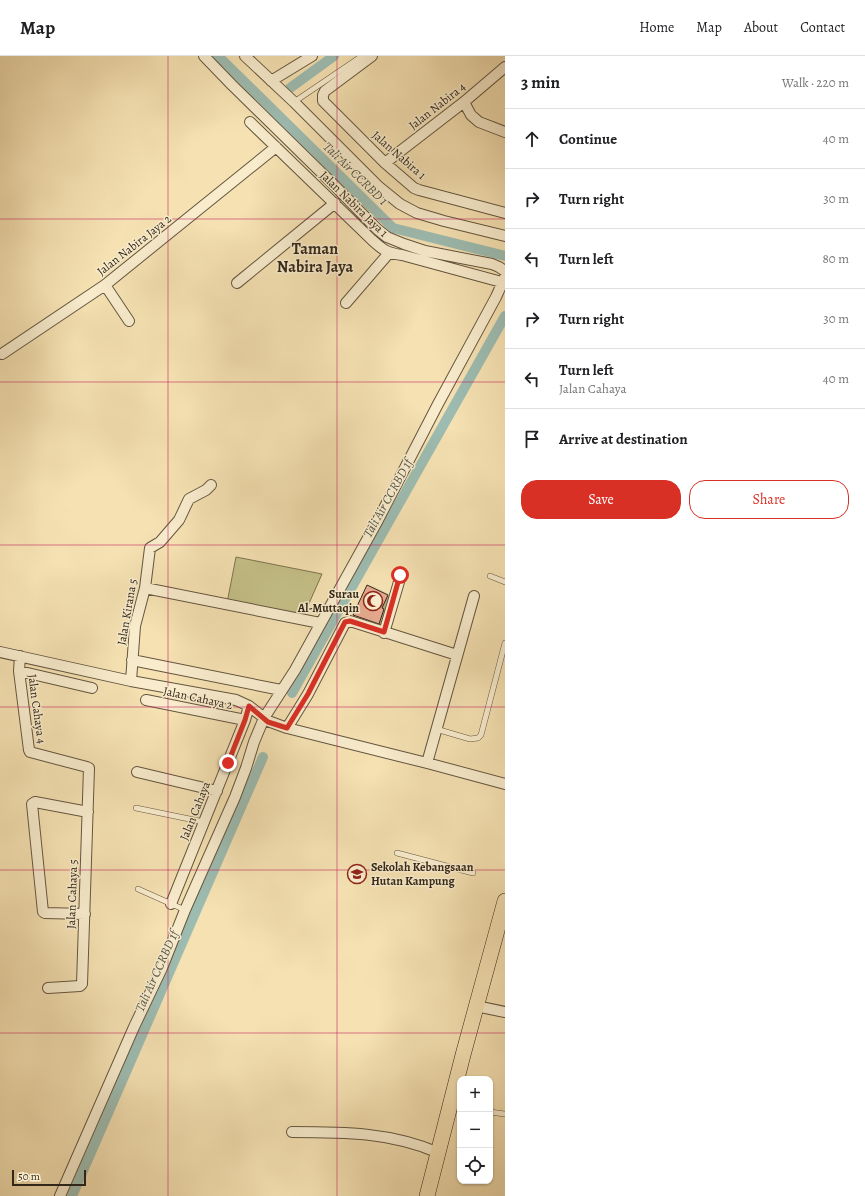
<!DOCTYPE html>
<html lang="en">
<head>
<meta charset="utf-8">
<style>
	:root { --surface:#fff; --page:#f6f6f6; --text:#202124; --muted:#757577; --line:#e0e0e0; --accent:#d93025 }
	body { margin:0; font-family:Alegreya,serif; background:var(--page); color:var(--text) }
	.controls { position:absolute; right:12px; bottom:12px; display:grid; overflow:hidden; border-radius:8px; box-shadow:0 1px 3px #0004 }
	.controls button { width:36px; height:36px; display:grid; place-items:center; padding:0; border:0; border-bottom:1px solid var(--line); background:var(--surface); color:var(--text); font:20px sans-serif }
	.scale { position:absolute; left:12px; bottom:10px; width:74px; box-sizing:border-box; padding-left:4px; border:2px solid #332719; border-top:0; font-size:11px; line-height:14px; white-space:nowrap; color:#332719; -webkit-text-stroke:3px #f8eccd; paint-order:stroke }
	.stop { position:absolute; width:12px; height:12px; margin:-9px; border:3px solid #d93025; border-radius:50%; background:#fff }
	.stop.end { background:#d93025; border-color:#fff; box-shadow:0 1px 4px #0008 }
	.list { margin:0; padding:0; list-style:none }
	h2 { display:flex; justify-content:space-between; align-items:center; height:52px; margin:0; padding:0 16px; font-size:17px }
	h2 small { font-size:13px; font-weight:400; color:var(--muted) }
	.list li { display:grid; grid-template-columns:26px 1fr auto; gap:12px; align-items:center; box-sizing:border-box; height:60px; padding:0 16px; border-top:1px solid var(--line) }
	.list b { display:block; font-size:15px; white-space:nowrap }
	.list p { margin:0; font-size:13px; white-space:nowrap; color:var(--muted) }
	.list em { font-size:13px; font-style:normal; color:var(--muted) }
	.actions { display:flex; gap:8px; padding:12px 16px }
	.actions a { flex:1; padding:9px 0; border:1px solid var(--accent); border-radius:16px; text-align:center; font-size:14px; color:var(--accent) }
	.actions .main { background:var(--accent); color:#fff }
	.icon { flex:none; width:22px; height:22px; fill:none; stroke:currentColor; stroke-width:2; stroke-linecap:round; stroke-linejoin:round }
	.map { position:relative; flex:none; width:505px; height:1140px; overflow:hidden }
	header { display:flex; align-items:center; gap:24px; box-sizing:border-box; height:56px; padding:0 20px; background:var(--surface); border-bottom:1px solid var(--line) }
	header strong { font-size:19px }
	nav { display:flex; gap:22px; margin-inline-start:auto; font-size:14px }
	main { display:flex }
	aside { flex:1; background:var(--surface) }
	.map>svg:first-child { display:block }
</style>
</head>
<body>
<header>
<strong>Map</strong>
<nav><a>Home</a><a>Map</a><a>About</a><a>Contact</a></nav>
</header>
<main>
<div class="map">
<svg width="505" height="1140" viewBox="0 0 505 1140">
	<defs>
		<filter id="shadow"><feDropShadow dx="4.5" dy="2.5" stdDeviation="1" flood-color="#0004"/></filter>
	</defs>
	<rect width="100%" height="100%" fill="#f5e1b2"/>
	<filter id="stains"><feTurbulence type="fractalNoise" baseFrequency=".005" numOctaves="4"/><feColorMatrix values="0 0 0 0 .2 0 0 0 0 .09 0 0 0 0 .02 0 0 0 .5 -.17"/></filter>
	<radialGradient id="worn" r=".72"><stop offset=".6" stop-color="#630" stop-opacity="0"/><stop offset="1" stop-color="#630" stop-opacity=".3"/></radialGradient>
	<path fill="#c4c087" stroke="#7c7450" d="M236,501l86,17 -19,43 -76,-14z"/>
	<g fill="none" stroke-linecap="round" stroke-linejoin="round">
		<path stroke="#9dbcb1" stroke-width="10" d="M218,0l175,172 112,28
			M290,32l44,-32
			M292,637l213,-377
			M72,1140l191,-439"/>
	</g>
	<path fill="#e4a98e" stroke="#332719" filter="url(#shadow)" d="M367,529l21,10 -6,13 2,1 -5,15 -26,-9z"/>
	<g fill="none" stroke-linecap="round" stroke-linejoin="round">
		<g stroke="#64563f" stroke-width="6">
			<path id="service" d="M294,46l68,-46
				M490,520l15,6
				M436,673l34,10 8,-1 3,-3 24,-92
				M136,752l68,14
				M397,797l76,20
				M138,833l47,21
				M490,1056l15,2"/>
		</g>
		<g stroke="#64563f" stroke-width="12">
			<path id="minor" d="M204,0l28,29 101,99 44,45 10,8 17,7 21,7 67,13 7,3 6,4
				M245,0l49,46 85,85 21,17 17,9 27,8 61,15
				M372,0l-47,35 -2,4v6l62,62 29,25 5,2 86,23
				M271,25l41,-25
				M464,46l7,13 8,7 26,10
				M250,66l122,118c11,10 15,13 30,15l103,28
				M385,107l79,-61 41,-35
				M237,227l98,-80
				M105,229l24,36
				M346,247l43,-50
				M2,298l103,-69 171,-138
				M145,532l175,35
				M384,577l17,-58
				M0,596l131,29 105,19 13,6 19,15 19,7 140,35 78,21
				M20,600l-1,15 10,79 1,2 57,15 2,1 -7,216 -2,2 -32,2
				M132,604l149,30
				M19,615l73,17
				M131,625l4,-55 10,-38 5,-40 10,-6 19,-22 10,-21 17,-9 5,-5
				M146,644l99,20
				M287,672l21,-34 37,-71 5,-2 107,34
				M427,707l47,-167
				M137,716l80,19
				M171,848l74,-184 4,-14
				M85,858l-40,-1 -2,-1 -11,-108 3,-2 53,10
				M476,950l29,6
				M292,1076c51,0 99,0 147,21
				M60,1140l74,-169 28,-59 23,-58 50,-113 11,-29 8,-26 10,-24 31,-48 83,-150 60,-116 58,-107 9,-20"/>
		</g>
		<g stroke="#332719" stroke-width="16">
			<path id="primary" d="M427,1140l36,-141 42,-154"/>
		</g>
		<use href="#service" stroke="#f8eccd" stroke-width="5"/>
		<use href="#minor" stroke="#f8eccd" stroke-width="10"/>
		<use href="#primary" stroke="#f5e1b2" stroke-width="15"/>
	</g>
	<g fill="none" stroke-linecap="round" stroke-linejoin="round">
		<path stroke="#d93025" stroke-width="5" d="M228,707l17,-43 4,-14 19,16 19,6 21,-34 37,-72 5,-1 34,11 16,-57"/>
	</g>
	<path fill="none" stroke="#c2185b" stroke-width="1" stroke-opacity="0.55" d="M168,0v1140M337,0v1140M0,163h505M0,326h505M0,489h505M0,651h505M0,814h505M0,977h505"/>
	<defs>
		<g id="mosque-ring" transform="scale(1)"><circle r="9.5" fill="#f8eccd" stroke="#8f2418" stroke-width="1.5"/><path d="M3.5-4.9A6 6 0 1 0 3.5 4.9A5 5 0 1 1 3.5-4.9Z" fill="#8f2418"/></g>
		<g id="school-ring" transform="scale(1)"><circle r="9.5" fill="#f8eccd" stroke="#8f2418" stroke-width="1.5"/><path d="M0-5L7-2L0 1L-7-2ZM-4 1L0 2.5L4 1V4Q0 6-4 4Z" fill="#8f2418"/></g>
	</defs>
	<g fill-rule="evenodd">
		<use href="#mosque-ring" x="373" y="545"/>
		<use href="#school-ring" x="357" y="818"/>
	</g>
	<g text-anchor="middle" stroke-width="3" stroke-linejoin="round" paint-order="stroke">
		<g font-size="12" fill="#332719" stroke="#f8eccd">
			<text transform="translate(437 50) rotate(-38)" y="4">Jalan Nabira 4</text>
			<text transform="translate(399 99) rotate(41)" y="4">Jalan Nabira 1</text>
			<text transform="translate(354 148) rotate(44)" y="4">Jalan Nabira Jaya 1</text>
			<text transform="translate(134 189) rotate(-38)" y="4">Jalan Nabira Jaya 2</text>
			<text transform="translate(127 556) rotate(-80)" y="4">Jalan Kirana 5</text>
			<text transform="translate(198 642) rotate(12)" y="4">Jalan Cahaya 2</text>
			<text transform="translate(37 653) rotate(82)" y="4">Jalan Cahaya 4</text>
			<text transform="translate(195 755) rotate(-68)" y="4">Jalan Cahaya</text>
			<text transform="translate(72 838) rotate(-88)" y="4">Jalan Cahaya 5</text>
		</g>
		<g font-size="12" font-weight="bold" fill="#332719" stroke="#f8eccd" text-anchor="end">
			<text x="359" y="542">Surau<tspan x="359" dy="14">Al-Muttaqin</tspan></text>
			<text x="371" y="815" text-anchor="start">Sekolah Kebangsaan<tspan x="371" dy="14">Hutan Kampung</tspan></text>
		</g>
		<g font-size="13" font-style="italic" fill="#535447" stroke="#f8eccd">
			<text transform="translate(356 117) rotate(44)" y="5">Tali Air CCRBD 1</text>
			<text transform="translate(387 442) rotate(-61)" y="5">Tali Air CCRBD 1f</text>
			<text transform="translate(156 915) rotate(-66)" y="5">Tali Air CCRBD 1f</text>
		</g>
		<g font-size="16" font-weight="bold" fill="#332719" stroke="#f8eccd">
			<text x="315" y="198">Taman<tspan x="315" dy="18">Nabira Jaya</tspan></text>
		</g>
	</g>
	<rect width="100%" height="100%" filter="url(#stains)"/>
	<rect width="100%" height="100%" fill="url(#worn)"/>
</svg>
<div class="controls">
<button>+</button>
<button>−</button>
<button><svg class="icon" aria-label="locate" viewBox="0 0 24 24"><circle cx="12" cy="12" r="6"/><path d="M12 2v4M12 18v4M2 12h4M18 12h4"/></svg></button>
</div>
<div class="scale">50 m</div>
<div class="stop" style="left:400px;top:519px"></div>
<div class="stop end" style="left:228px;top:707px"></div>
</div>
<aside>
<h2>3 min<small>Walk · 220 m</small></h2>
<ul class="list">
<li><svg class="icon" aria-label="ahead" viewBox="0 0 24 24"><path d="M12 20V5M6 11l6-6 6 6"/></svg><div><b>Continue</b></div><em>40 m</em></li>
<li><svg class="icon" aria-label="right" viewBox="0 0 24 24"><path d="M7 20v-9h11M14 6l5 5-5 5"/></svg><div><b>Turn right</b></div><em>30 m</em></li>
<li><svg class="icon" aria-label="left" viewBox="0 0 24 24"><path d="M17 20v-9H6M10 6l-5 5 5 5"/></svg><div><b>Turn left</b></div><em>80 m</em></li>
<li><svg class="icon" aria-label="right" viewBox="0 0 24 24"><path d="M7 20v-9h11M14 6l5 5-5 5"/></svg><div><b>Turn right</b></div><em>30 m</em></li>
<li><svg class="icon" aria-label="left" viewBox="0 0 24 24"><path d="M17 20v-9H6M10 6l-5 5 5 5"/></svg><div><b>Turn left</b><p>Jalan Cahaya</p></div><em>40 m</em></li>
<li><svg class="icon" aria-label="arrive" viewBox="0 0 24 24"><path d="M6 21V4h12l-3 4 3 4H6"/></svg><div><b>Arrive at destination</b></div></li>
</ul>
<div class="actions"><a class="main">Save</a><a>Share</a></div>
</aside>
</main>
</body>
</html>
